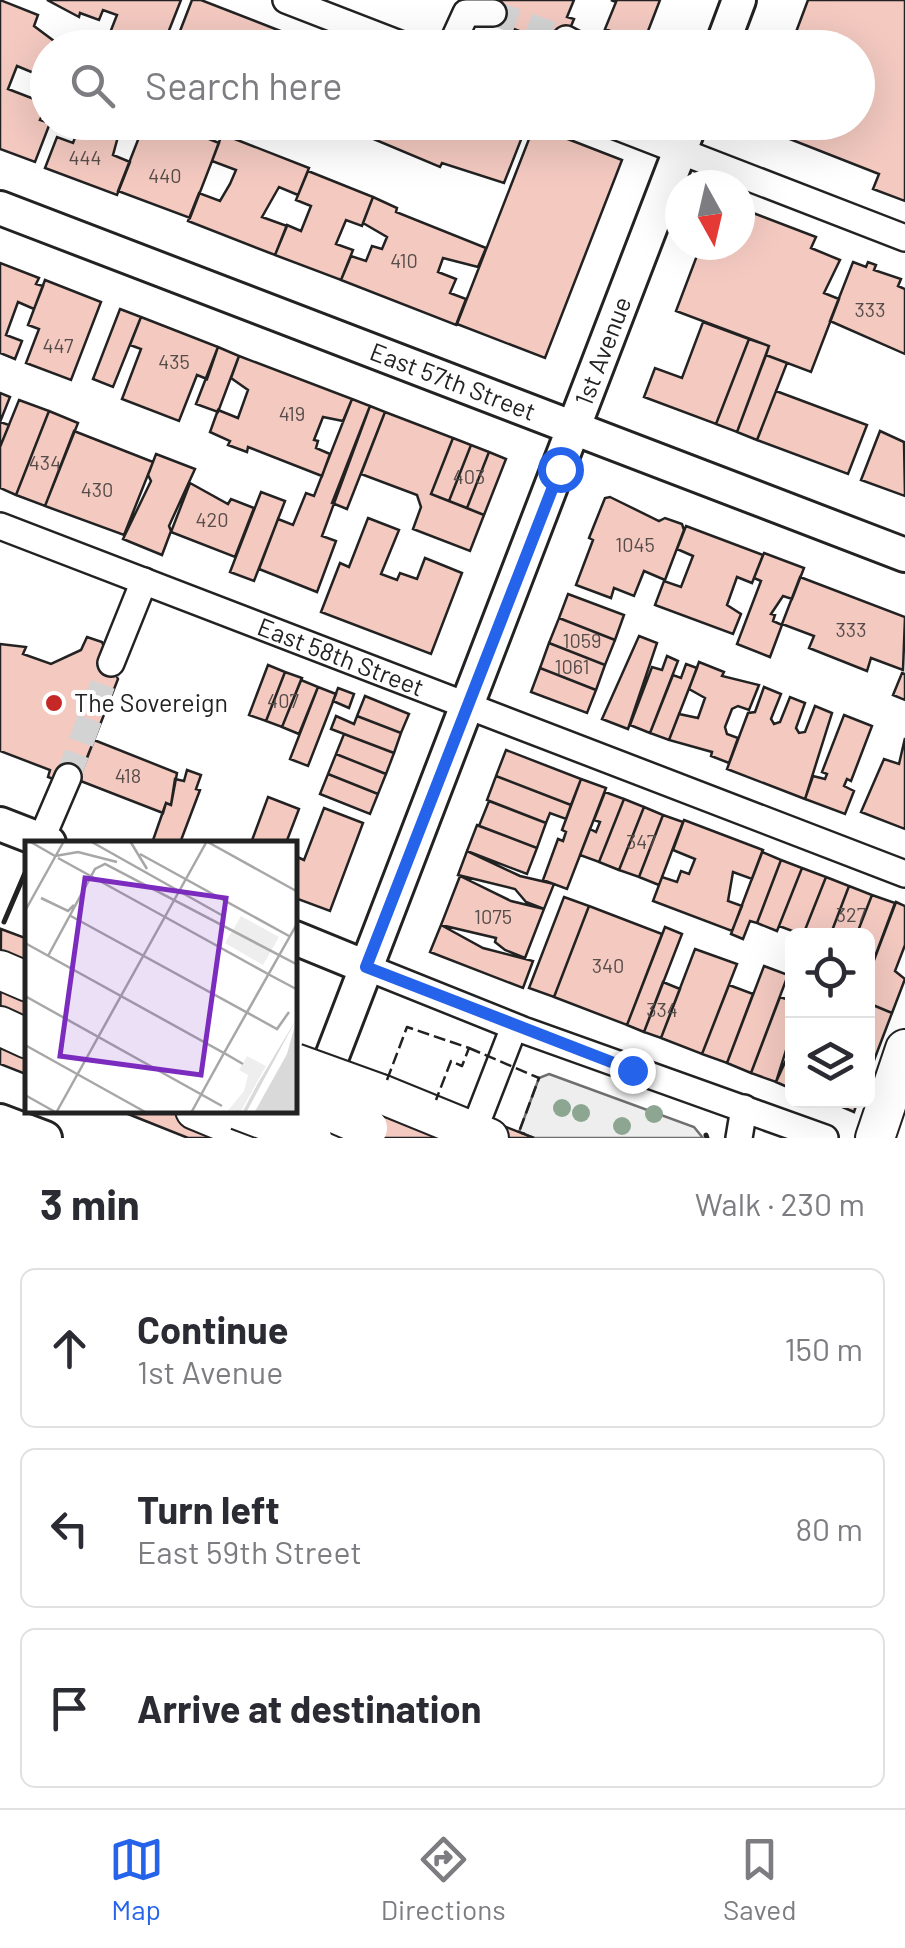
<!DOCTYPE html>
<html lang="en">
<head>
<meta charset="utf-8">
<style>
	:root { --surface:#fff; --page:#f7f7f7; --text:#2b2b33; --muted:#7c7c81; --line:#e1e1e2; --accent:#2563eb }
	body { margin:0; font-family:Barlow,sans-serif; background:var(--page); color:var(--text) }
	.controls { position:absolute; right:30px; bottom:30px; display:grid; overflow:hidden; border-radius:15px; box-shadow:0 10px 40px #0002 }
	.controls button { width:90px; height:90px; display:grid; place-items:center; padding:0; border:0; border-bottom:2px solid var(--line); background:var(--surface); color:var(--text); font:50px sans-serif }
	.compass { position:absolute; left:665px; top:170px; width:90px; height:90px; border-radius:50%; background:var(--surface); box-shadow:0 10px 40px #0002; rotate:172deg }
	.stop { position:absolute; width:30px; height:30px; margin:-22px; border:8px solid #2563eb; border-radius:50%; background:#fff }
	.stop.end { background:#2563eb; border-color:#fff; box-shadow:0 2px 10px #0008 }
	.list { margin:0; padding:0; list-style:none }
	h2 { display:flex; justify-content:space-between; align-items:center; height:130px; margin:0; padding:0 40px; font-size:42px }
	h2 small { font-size:32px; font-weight:400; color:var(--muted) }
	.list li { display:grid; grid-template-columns:65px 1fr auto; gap:30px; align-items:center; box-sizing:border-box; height:160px; margin:0 20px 20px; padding:0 20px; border:2px solid var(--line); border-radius:15px }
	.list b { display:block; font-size:38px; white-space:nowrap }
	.list p { margin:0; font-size:32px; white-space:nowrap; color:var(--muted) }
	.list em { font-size:32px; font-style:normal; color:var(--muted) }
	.icon { flex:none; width:55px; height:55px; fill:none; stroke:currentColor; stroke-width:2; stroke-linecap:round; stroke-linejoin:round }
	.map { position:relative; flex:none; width:905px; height:1138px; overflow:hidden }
	.search { position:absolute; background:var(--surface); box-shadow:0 10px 40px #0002; left:30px; right:30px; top:30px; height:110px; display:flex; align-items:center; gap:25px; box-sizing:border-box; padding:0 35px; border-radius:55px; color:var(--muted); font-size:38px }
	.sheet { height:670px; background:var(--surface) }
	nav { display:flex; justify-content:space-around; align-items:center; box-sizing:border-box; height:140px; border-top:2px solid var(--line); background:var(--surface); font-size:28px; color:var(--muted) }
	nav a { display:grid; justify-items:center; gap:5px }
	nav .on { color:var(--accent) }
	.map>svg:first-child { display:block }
</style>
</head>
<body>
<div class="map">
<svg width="905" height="1138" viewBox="0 0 905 1138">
	<rect width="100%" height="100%" fill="#fff"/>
	<path fill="#eee" stroke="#6f6f6f" stroke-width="2.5" d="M549,1074l145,53 9,11h-169l-15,-6 20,-54z"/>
	<path fill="#f3c9c0" stroke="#222" stroke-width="2.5" d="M0,0l38,15 -4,11 20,15 -6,7 -7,28 -24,-10 -9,23 39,15 -7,16 10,3 -15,39 -35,-13z
		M47,0h134l-15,38 -10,-4 -5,14h-47l13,-33 -14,-5 -4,10 -19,-7 -1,4z
		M192,0h9l123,48h-142l-7,-4z
		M498,0h76l-7,17 7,2 -12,29 -71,-28z
		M611,0h49l-17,44 -38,-15 11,-27z
		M808,0h97v201l-32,-12 6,-15 -120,-47 2,-5h97v-74h-68z
		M81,122h41l-9,33 17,7 -13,33 -72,-27 12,-31 16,6z
		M145,122h22l52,21 -29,75 -72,-27z
		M333,122h167l24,10 -20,51 -62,-20 -2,4z
		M529,124l93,36 -77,198 -88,-34 74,-190 -5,-2z
		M222,134l87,34 -11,27 -19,-8 -17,30 25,9 -12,29 -87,-34 11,-28 21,8 10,-17 6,-14 -24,-9z
		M308,171l65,26 -11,29 -16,-6 -10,24 17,6 -12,30 -66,-25 12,-30 14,6 10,-25 -15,-6z
		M373,197l24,11 -1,4 90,36 -8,19 -35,-9 -5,14 18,7 -6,14 16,6 -10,26 -115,-45 10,-24 15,5 6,-15 10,3 5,-12 -24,-14z
		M740,208l76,29 -5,11 29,12 -16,33 15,6 -28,73 -45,-17 3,-9 -93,-35 25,-66h39z
		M853,262l13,5 2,-5 8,3 -2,5 27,9 -3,7 7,3v65l-75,-33z
		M0,263l39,15 -3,6 7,2 -9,23 -16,-7 -12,33 16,6 -7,18 -15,-6z
		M45,280l56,22 -30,78 -45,-17 13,-34 -11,-4z
		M120,309l21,8 -28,70 -20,-8z
		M141,317l77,30 -11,32 -10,-4 -18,46 -57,-22 19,-50 -11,-4z
		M703,322l46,17 -33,85 -72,-27 11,-29 27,10z
		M749,339l20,7 -32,86 -21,-8z
		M218,347l21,9 -21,56 -22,-8z
		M766,355l21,8 -30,77 -20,-8z
		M239,356l113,43 -9,22 -20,-4 -9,23 4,1 -2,7 14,6 -8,22 -74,-29 -1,5 -19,-7 2,-4 -20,-9 8,-22 20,8 10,-28 -17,-12z
		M776,391l91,34 -19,49 -91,-34z
		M0,393l10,4 -10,25 9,3 -9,22z
		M352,399l18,7 -48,130 14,5 -19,51 -58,-23 19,-50 15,6 13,-32 8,3z
		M19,400l30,11 -33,84 -16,-7v-41z
		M370,406l15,6 -38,97 -15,-6z
		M49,411l29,12 -33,83 -29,-11z
		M385,412l68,26 -22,56 53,21 -14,36 -57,-22 8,-22 -4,-12 -56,-21z
		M74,431l79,31 -29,73 -79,-29z
		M880,431l24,11 1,54 -44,-16z
		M453,438l18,7 -22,56 -18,-7z
		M471,445l18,7 -22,56 -18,-7z
		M489,452l17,7 -22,56 -17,-7z
		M156,454l39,15 -26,57 2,5 -9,24 -39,-16 28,-58 -3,-6z
		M190,483l38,21 3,-5 23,9 -19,49 -64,-25z
		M261,492l24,9 -31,80 -24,-9z
		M610,497l49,24 6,-3 17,6 2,6 -19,50 -21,-9 -10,25 -20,-8 -3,10 -35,-13 17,-45 -4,-2 16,-40z
		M368,518l31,12 -18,44 16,6 3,-7 17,6 8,-21 37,15 -31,81 -110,-42 19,-49 9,4z
		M686,526l77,29 -11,28 -15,-6 -10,28 14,9 -8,20 -78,-29 9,-24 17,6 12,-31 -16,-7z
		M764,553l40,15 -12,31 -9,-3 -12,18 4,1 -2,6 9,4 -12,32 -33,-13 24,-63 -7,-3z
		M800,577l105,40 -2,53 -32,-12 -4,13 -58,-23 5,-12 -32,-12z
		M568,594l56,21 -9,25 -56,-22z
		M559,618l56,22 -10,25 -56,-22z
		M639,636l18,7 -29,86 -26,-10z
		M87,637l15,5 16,37 -40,102 -17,1 -13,-5 2,-7 -50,-19v-107l26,3 -3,7 28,10 30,-14z
		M549,643l56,22 -9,25 -56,-22z
		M667,656l11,5 -28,72 -20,-8 22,-58 10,3z
		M699,662l25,10 -2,4 37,9 -10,25 -11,-4 -6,3 -7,18 2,7 11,4 -9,25 -18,-7 1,-4 -43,-12 10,-26 19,4 7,-20 -16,-9z
		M686,664l11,4 -28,72 -19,-7 23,-58 8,3z
		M268,665l17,7 -19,49 -17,-6z
		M540,668l56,22 -9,23 -56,-21z
		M285,672l17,6 -20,49 -16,-6z
		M902,673l3,1v26l-12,-5z
		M301,680l17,7 -19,47 -17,-7z
		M318,687l18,7 -28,72 -18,-7z
		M764,687l17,7 -10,25 3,5 6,-2 10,-25 15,6 -9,25 3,5 6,-1 10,-26 17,7 -27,86 -78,-30 21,-56 7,-1z
		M338,688l16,6 -5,14 -16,-7z
		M365,696l44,18 -8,19 -44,-17z
		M844,715l28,11 -21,55 -4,-2 -3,7 10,5 -9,23 -40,-15 8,-23 12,3 2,-5 -5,-2z
		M336,716l18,8 3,-8 44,17 -7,20 -63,-24z
		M344,734l50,19 -8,21 -50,-20z
		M905,738v91l-44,-17 23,-53 15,5z
		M94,740l83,33 -6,32 -5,-2 -3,10 -85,-33z
		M506,750l75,29 -10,26 -75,-29z
		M336,754l50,20 -8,20 -50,-20z
		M187,770l14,5 -5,14 4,1 -20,53h-28l14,-40 5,2 4,-26 9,2z
		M328,774l50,20 -8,20 -50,-20z
		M496,776l75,29 -5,14 -16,-6 -4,10 -59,-23z
		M581,779l25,9 -39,101 -24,-9 15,-41 5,2 3,-9 -4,-2z
		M605,792l19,7 -25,63 -19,-7 10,-26 6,3 4,-10 -6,-2z
		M268,797l31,12 -13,34h-35z
		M624,799l20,8 -25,63 -20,-8z
		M489,801l57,22 -9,25 -58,-22z
		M644,807l19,8 -24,62 -20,-7z
		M324,808l39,15 -33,88 -35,-13v-42l9,4z
		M663,815l20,7 -24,63 -20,-8z
		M684,820l79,30 -11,29 -19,-7 -5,29 14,5 -10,25 -79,-30 9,-24 15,5 4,-11 8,3 6,-15 -22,-9z
		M477,825l60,23 -10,26 -60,-23z
		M467,851l53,25 34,8 -10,25 -18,-7 -11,-13 -57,-14z
		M762,852l19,8 -24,63 -7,-2 -7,18 -12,-5z
		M781,860l21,8 -25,63 -20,-8z
		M802,868l24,9 -23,58 -24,-9z
		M460,876l51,25 33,8 -19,49 -20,-8 -10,-8 1,-4 -55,-13z
		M826,877l23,9 -19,50 -27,-1z
		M849,886l23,9 -16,41h-26z
		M872,895l23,8 -22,59 -5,-2v-24h-12z
		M564,897l25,9 -35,91 -25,-9z
		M896,902l9,4v39l-10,26 10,8 -13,34 -24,-10v-27z
		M589,906l73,28 -35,91 -73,-28z
		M441,925l42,23 50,13 -10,27 -93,-36z
		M665,927l17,7 -38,98 -17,-7z
		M1,929l27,10v136l-28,-11z
		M695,949l42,15 -35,90 -41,-16z
		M764,966l24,9 -37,98 -24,-10z
		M663,982l17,7 -19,49 -17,-6z
		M729,985l24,9 -26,69 -25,-9z
		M780,997l12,4v30l-16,51 -25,-9z
		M868,1003l24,10 -24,63z
		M792,1047v42l-16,-7z
		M387,1080l147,58h-171z
		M826,1100h32l-4,12z
		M118,1110h129l-11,28h-48z"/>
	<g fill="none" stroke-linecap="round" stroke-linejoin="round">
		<path stroke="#d3d3d3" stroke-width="25" stroke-dasharray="25 12" stroke-linecap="butt" d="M493,13l73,26
			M68,777l43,-114"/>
		<g stroke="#222" stroke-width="30">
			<g id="minor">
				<path d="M286,0l124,48"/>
				<path d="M566,39l17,9"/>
				<path d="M450,48l16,-35h27"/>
				<path d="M605,122l300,116"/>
				<path id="s1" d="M0,526l905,348"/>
				<path d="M111,663l33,-82"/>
				<path d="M41,840l27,-63"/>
				<path d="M366,967l157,63 302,108"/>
				<path d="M479,1117l35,-90"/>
				<path d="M739,1138l5,-30"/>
			</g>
		</g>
		<g stroke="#222" stroke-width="38">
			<g id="major">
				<path d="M721,48l18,-48"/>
				<path id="s2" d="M0,208l905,347"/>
				<path d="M0,824l49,19"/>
				<path d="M295,938l71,29"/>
				<path id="s3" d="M316,1098l375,-976"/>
				<path d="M0,1121l45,17"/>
			</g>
		</g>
		<g stroke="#222" stroke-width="42">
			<path id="highway" d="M0,970l28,12
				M0,1026l28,13
				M381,1094l108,44
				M195,1110l68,28
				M875,1138l30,-89"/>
		</g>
		<use href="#minor" stroke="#fff" stroke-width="25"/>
		<use href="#major" stroke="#fff" stroke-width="32"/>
		<use href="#highway" stroke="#fff" stroke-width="38"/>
		<g stroke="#222" stroke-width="42" stroke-linecap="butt">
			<path id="highway-bridge" d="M295,1063l86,31
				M295,1096l73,32
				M238,1110l74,28"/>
		</g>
		<use href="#highway-bridge" stroke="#fff" stroke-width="38"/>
		<path stroke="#222" stroke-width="2.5" stroke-dasharray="12 5" stroke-linecap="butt" d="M469,1048l70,30 -20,54 6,2
			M387,1080l20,-53 62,21 -7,18 -11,-5 -15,39"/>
		<path stroke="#222" stroke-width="5" d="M4,922l24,-56
			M706,1135l1,3"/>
	</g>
	<g fill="#8da692">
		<circle cx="562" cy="1108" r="9"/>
		<circle cx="581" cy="1113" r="9"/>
		<circle cx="654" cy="1114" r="9"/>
		<circle cx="622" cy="1126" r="9"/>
	</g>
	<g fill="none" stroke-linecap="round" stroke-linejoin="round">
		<path stroke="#2563eb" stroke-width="12" d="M560,469l-194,498 266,103"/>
	</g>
	<circle fill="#c62828" stroke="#fff" stroke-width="4" cx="54" cy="703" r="10"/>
	<g text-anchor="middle" stroke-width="8" stroke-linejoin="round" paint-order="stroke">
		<g font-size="20" fill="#564c4a">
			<text x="85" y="165">444</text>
			<text x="165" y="183">440</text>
			<text x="404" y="268">410</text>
			<text x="870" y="317">333</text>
			<text x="58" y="353">447</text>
			<text x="174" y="369">435</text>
			<text x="292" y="421">419</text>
			<text x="45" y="470">434</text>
			<text x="469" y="484">403</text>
			<text x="97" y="497">430</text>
			<text x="212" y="527">420</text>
			<text x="635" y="552">1045</text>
			<text x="851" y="637">333</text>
			<text x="582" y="648">1059</text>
			<text x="572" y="674">1061</text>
			<text x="283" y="708">407</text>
			<text x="128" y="783">418</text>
			<text x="641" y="849">347</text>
			<text x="851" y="922">327</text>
			<text x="493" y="924">1075</text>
			<text x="608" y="973">340</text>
			<text x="662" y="1017">334</text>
		</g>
		<g font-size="25" fill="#222" stroke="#fff">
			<text dy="9" stroke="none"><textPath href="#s3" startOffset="800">1st Avenue</textPath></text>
			<text dy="9" stroke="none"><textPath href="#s2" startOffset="485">East 57th Street</textPath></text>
			<text dy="9" stroke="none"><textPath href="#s1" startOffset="365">East 58th Street</textPath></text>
		</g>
		<g font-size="25" fill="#222" stroke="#fff" text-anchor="start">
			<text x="74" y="712">The Sovereign</text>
		</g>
	</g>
	<g transform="translate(25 841)">
		<rect width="272" height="272" fill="#fff"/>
		<path d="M216,75l38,21 -16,28 -38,-22zM222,215l19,10 -26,47h-14l18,-22 4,-16 -9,-5z" fill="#eee"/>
		<path d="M272,177v95h-55l16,-30z" fill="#d9d9d9"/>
		<path d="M272,177l-10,36 -33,59h-8z" fill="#fff"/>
		<path fill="none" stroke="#a7a7a7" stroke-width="2.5" d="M4,0l26,15M65,0l135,76M105,0l17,28M181,0l92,51M115,13l149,82M30,15l23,-4 39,10M33,17l107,59M16,57l27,13 6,-6M0,70l39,-70M44,74l208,114 12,-17M140,76l103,57M0,102l199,110 74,-131M23,115l47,-87 10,-5 193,101M243,133l30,16M0,155l197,110M0,204l122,68M0,254l32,18M31,272l151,-272M166,272l33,-60 19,11"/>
		<path fill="#7b2cbf" fill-opacity="0.15" stroke="#7b2cbf" stroke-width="5" d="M60,37l141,20 -25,177 -141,-19z"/>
		<rect width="272" height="272" fill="none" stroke="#222" stroke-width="5"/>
	</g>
</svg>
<div class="controls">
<button><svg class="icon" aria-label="locate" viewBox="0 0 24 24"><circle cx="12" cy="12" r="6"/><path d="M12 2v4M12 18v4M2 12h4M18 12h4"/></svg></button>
<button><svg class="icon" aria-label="layers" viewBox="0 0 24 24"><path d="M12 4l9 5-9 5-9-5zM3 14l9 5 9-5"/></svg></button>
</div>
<svg class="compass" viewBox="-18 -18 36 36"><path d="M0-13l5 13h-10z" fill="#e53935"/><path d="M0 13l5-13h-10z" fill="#7c7c81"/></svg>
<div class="stop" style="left:560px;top:469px"></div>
<div class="stop end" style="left:632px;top:1070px"></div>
<div class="search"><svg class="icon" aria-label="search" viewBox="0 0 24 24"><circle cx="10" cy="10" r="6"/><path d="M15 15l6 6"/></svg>Search here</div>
</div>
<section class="sheet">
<h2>3 min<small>Walk · 230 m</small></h2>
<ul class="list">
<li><svg class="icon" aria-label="ahead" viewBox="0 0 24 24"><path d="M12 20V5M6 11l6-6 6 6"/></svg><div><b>Continue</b><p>1st Avenue</p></div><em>150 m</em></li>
<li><svg class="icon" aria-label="left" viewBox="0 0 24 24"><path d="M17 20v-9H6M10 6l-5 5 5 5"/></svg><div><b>Turn left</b><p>East 59th Street</p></div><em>80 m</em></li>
<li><svg class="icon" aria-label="arrive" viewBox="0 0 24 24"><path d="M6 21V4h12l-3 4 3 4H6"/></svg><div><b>Arrive at destination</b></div></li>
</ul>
</section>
<nav>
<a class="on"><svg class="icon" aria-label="map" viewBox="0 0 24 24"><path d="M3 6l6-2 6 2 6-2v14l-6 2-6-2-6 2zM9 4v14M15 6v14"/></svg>Map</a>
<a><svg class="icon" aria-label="directions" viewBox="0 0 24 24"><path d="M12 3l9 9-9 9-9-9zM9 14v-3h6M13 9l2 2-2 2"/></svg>Directions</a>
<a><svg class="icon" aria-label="saved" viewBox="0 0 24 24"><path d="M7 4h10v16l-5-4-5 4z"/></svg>Saved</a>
</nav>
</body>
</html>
